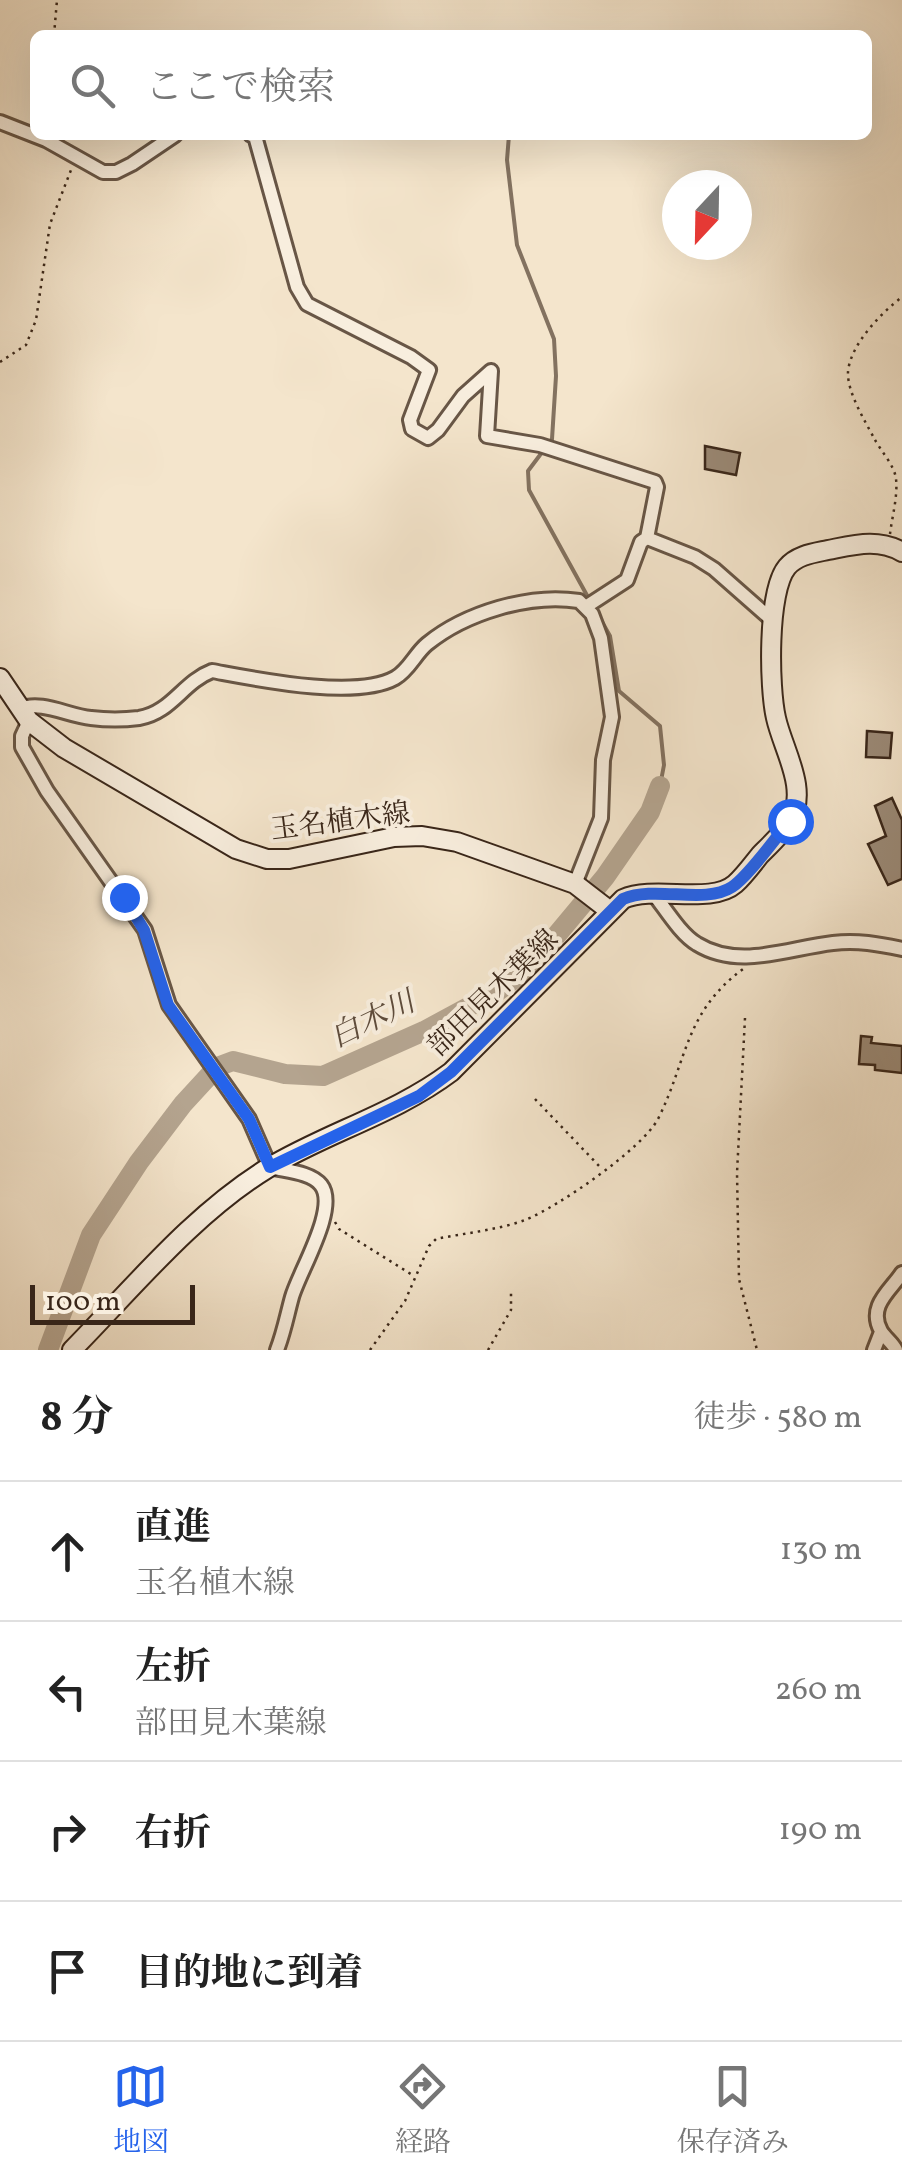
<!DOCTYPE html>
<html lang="ja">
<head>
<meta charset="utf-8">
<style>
	:root { --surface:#fff; --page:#f6f6f6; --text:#222; --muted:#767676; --line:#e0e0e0; --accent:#2563eb }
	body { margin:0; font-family:Vollkorn,"Noto Serif JP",serif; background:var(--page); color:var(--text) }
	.compass { position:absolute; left:662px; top:170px; width:90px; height:90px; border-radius:50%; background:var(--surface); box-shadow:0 10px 40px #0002; rotate:202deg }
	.scale { position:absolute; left:30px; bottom:25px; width:165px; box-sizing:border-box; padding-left:10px; border:5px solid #392619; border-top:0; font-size:28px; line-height:35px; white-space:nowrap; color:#392619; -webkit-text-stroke:8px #f8eede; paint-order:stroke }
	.stop { position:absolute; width:30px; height:30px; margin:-22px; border:8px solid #2563eb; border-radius:50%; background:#fff }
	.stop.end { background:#2563eb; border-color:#fff; box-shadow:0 2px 10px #0008 }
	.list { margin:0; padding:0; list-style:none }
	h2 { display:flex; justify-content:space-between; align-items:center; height:130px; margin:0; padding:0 40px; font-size:42px }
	h2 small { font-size:32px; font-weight:400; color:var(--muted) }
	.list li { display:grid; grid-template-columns:65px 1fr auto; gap:30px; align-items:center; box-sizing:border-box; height:140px; padding:0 40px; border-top:2px solid var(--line) }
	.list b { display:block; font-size:38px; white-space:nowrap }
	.list p { margin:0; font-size:32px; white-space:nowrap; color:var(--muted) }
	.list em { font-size:32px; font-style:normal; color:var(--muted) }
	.icon { flex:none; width:55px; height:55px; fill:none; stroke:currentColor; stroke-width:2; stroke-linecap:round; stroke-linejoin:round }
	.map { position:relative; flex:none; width:902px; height:1350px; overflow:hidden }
	.search { position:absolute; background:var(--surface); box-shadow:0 10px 40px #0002; left:30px; right:30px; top:30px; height:110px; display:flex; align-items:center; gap:25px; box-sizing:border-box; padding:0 35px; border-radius:15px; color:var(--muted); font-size:38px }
	.sheet { height:690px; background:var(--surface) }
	nav { display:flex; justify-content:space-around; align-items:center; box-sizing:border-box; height:140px; border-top:2px solid var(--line); background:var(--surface); font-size:28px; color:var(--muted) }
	nav a { display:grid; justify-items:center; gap:5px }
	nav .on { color:var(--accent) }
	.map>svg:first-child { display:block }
</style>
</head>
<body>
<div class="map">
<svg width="902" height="1350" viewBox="0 0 902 1350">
	<rect width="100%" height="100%" fill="#f4e5cc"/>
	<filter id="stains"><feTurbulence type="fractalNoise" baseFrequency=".002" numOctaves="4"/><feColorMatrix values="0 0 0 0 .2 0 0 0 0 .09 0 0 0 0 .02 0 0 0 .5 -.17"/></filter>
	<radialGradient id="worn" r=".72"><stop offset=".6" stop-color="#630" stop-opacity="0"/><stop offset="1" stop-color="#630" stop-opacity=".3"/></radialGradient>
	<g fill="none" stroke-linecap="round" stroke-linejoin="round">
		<path stroke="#837260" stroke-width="4" d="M509,135l-2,25 10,85 37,94 2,37 -4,63 -24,32 1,19 60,109
			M601,620l9,16 9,55 41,35 4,39 -4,21"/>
		<path stroke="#b4a48f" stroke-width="20" d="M48,1350l43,-115 48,-73 44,-58 34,-37 16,-6 52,13 38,2 101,-45 74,-40 32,-24 75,-90 45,-65 10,-26"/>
	</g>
	<path fill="#9a8976" stroke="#392619" stroke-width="2.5" d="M705,446l35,7 -4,22 -31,-6z
		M867,731l25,2 -2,25 -24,-1z
		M892,798l10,22v59l-14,6 -20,-41 18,-8 -11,-30z
		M861,1036l11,1 -1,6 31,3v27l-27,-3v-5l-16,-1z"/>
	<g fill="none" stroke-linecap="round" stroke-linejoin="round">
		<g stroke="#685646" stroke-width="18">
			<path id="street" d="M0,122l46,18 57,32h13l16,-8 43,-29
				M251,135l4,1 42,151 10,17 104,53 18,13 -19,50 2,9 16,9 10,-8 25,-34 28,-25 -4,65 53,9 115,37 2,5 -10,51 48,19 19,12 58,51
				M587,606l40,-26 14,-38 6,-4
				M20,709c22,-9 48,7 71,9 16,2 32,2 48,0 32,-5 44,-36 73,-47 44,8 143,29 183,7 14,-8 20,-24 32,-34 38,-31 103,-51 152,-43l13,13 9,24 11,79 -9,43 -2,58 -26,66
				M29,721l-7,15v11l25,44 98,139 24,75 80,114 21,48c15,4 41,5 51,18 18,23 -22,87 -29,112 -5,18 -8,35 -15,53
				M652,892c13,16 28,42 45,52 42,26 91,4 136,-1 24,-3 46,1 69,6
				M874,1350l7,-18
				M896,1350c-4,-8 -11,-12 -15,-19 -14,-25 10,-41 21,-58"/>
		</g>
		<g stroke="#392619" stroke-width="22">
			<path id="secondary" d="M0,678l29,43 35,27 172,101 31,10h22l105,-22 28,-1 35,6 118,42 35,27
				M72,1350c61,-62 121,-136 196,-182 60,-36 127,-54 183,-96l172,-173c32,-14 88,6 112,-15 9,-8 17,-19 25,-29 10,-10 23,-22 30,-34 19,-32 -7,-71 -14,-103 -7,-30 -9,-127 11,-151 10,-12 27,-14 41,-17 26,-5 50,-12 74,2"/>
		</g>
		<path stroke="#392619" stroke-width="2.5" stroke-dasharray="2.5 5" stroke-linecap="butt" d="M54,35l3,-35
			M0,362l26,-17 10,-25 14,-96 21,-54
			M890,534c2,-17 8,-38 6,-55 -1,-13 -16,-29 -22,-41 -9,-17 -27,-46 -26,-66 2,-27 33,-59 54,-75
			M745,1018l-8,155 2,106 18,71
			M535,1099l67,70
			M335,1222l4,7 75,47
			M370,1350l35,-49 24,-55 7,-7c29,-6 62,-9 89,-19 33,-13 117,-71 133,-101 30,-60 26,-106 85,-150
			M488,1350l23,-40v-20"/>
		<use href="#street" stroke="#f8eede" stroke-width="12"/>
		<use href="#secondary" stroke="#f8eede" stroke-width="18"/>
	</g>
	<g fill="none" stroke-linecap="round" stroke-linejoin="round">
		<path stroke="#2563eb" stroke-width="12" d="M124,897l20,33 24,75 81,114 21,48 149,-71 32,-24 172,-173c33,-14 81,6 109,-12 16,-10 44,-50 58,-66"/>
	</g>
	<g text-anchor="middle" stroke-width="8" stroke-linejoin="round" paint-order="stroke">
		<g font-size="28" fill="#392619" stroke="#f8eede">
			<text transform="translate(340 820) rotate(-7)" y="10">玉名植木線</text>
			<text transform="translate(492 992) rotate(-44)" y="10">部田見木葉線</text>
		</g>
		<g font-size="30" font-style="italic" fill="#5e4c3c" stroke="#f8eede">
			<text transform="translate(372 1019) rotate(-26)" y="10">白木川</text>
		</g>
	</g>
	<rect width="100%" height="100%" filter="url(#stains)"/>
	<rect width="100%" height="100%" fill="url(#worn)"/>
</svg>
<svg class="compass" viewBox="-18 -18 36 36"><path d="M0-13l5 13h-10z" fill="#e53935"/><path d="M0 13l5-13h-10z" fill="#767676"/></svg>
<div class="scale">100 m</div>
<div class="stop" style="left:790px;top:821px"></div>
<div class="stop end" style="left:124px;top:897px"></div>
<div class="search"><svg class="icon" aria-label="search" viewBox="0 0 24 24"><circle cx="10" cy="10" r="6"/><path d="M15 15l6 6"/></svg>ここで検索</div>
</div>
<section class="sheet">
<h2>8 分<small>徒歩 · 580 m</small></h2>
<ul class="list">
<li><svg class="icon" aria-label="ahead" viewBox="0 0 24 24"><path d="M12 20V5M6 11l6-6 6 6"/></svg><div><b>直進</b><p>玉名植木線</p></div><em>130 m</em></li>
<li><svg class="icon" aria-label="left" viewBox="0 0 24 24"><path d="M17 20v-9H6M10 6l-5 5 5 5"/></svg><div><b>左折</b><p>部田見木葉線</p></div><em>260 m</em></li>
<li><svg class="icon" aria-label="right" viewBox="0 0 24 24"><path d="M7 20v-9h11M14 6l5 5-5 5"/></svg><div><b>右折</b></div><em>190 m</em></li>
<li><svg class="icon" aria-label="arrive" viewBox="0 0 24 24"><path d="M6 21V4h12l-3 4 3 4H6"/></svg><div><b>目的地に到着</b></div></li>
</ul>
</section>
<nav>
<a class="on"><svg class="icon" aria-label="map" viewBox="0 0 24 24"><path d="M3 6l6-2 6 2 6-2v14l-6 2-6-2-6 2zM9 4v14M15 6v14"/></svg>地図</a>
<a><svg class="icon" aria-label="directions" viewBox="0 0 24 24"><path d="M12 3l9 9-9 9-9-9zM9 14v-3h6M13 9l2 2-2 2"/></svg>経路</a>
<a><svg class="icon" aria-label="saved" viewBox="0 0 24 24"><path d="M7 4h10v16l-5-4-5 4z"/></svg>保存済み</a>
</nav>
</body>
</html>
